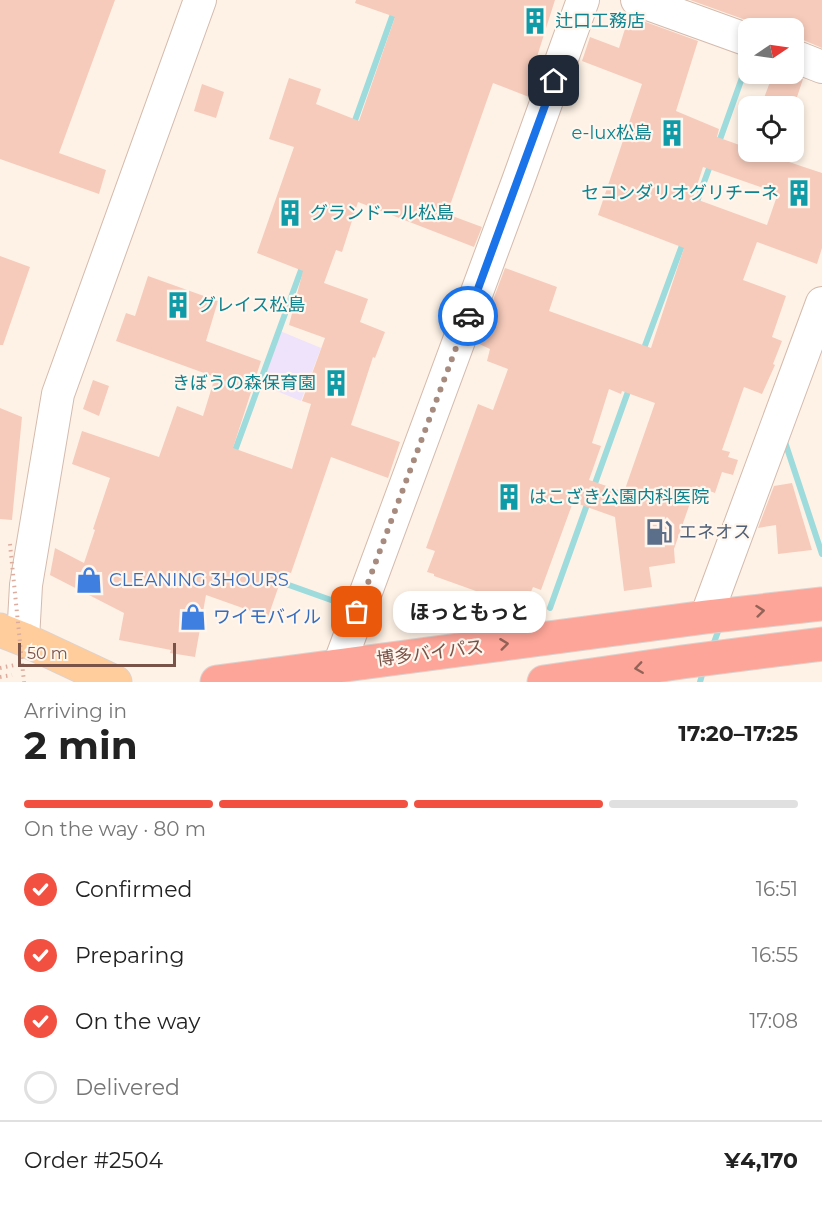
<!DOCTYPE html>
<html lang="en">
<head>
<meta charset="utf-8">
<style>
	:root { --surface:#fff; --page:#f2f2f2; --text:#222; --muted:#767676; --line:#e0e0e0; --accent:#f25141 }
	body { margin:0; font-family:Montserrat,"Noto Sans JP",sans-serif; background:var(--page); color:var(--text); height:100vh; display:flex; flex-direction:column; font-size:22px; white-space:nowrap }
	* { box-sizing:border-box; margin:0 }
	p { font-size:20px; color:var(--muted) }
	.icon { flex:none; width:33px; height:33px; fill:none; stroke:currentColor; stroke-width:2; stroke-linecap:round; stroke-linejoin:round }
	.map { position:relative; height:682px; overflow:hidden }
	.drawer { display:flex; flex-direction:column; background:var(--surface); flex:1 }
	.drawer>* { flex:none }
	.needle { width:39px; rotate:77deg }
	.controls { position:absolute; left:738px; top:18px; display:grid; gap:12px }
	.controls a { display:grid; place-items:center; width:66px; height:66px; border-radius:12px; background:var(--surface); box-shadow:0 3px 9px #0003; font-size:30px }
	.scale { position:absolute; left:18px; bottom:15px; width:158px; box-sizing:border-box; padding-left:6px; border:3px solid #7a5348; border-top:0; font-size:16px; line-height:21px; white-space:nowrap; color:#7a5348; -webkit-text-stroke:4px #fff6ee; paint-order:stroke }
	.pin { position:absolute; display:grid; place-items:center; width:51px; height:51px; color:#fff; margin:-26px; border-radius:12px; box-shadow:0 3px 9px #0006 }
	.courier { position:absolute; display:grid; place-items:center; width:60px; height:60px; margin:-30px; border:4px solid #1a73e8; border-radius:50%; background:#fff; color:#222; box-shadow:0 2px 8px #0007 }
	.bubble { position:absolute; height:42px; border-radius:18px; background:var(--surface); box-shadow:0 3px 9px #0003; font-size:20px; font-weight:700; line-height:42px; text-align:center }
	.headline em { font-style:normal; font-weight:700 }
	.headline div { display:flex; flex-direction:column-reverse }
	.headline { display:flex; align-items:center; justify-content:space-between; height:102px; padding:0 24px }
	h1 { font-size:39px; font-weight:700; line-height:45px }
	.bar { display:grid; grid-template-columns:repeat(4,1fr); gap:9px 6px; align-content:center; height:72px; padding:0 24px }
	.bar i { height:8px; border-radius:4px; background:var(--line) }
	.bar .on { background:var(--accent) }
	.bar p { grid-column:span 4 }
	.line { display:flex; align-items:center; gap:15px; padding:0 24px; border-top:2px solid var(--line) }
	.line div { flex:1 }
	ol { padding:0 24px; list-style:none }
	li { display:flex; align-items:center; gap:18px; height:66px }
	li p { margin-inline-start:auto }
	li .icon { padding:6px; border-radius:50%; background:var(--accent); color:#fff; stroke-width:4 }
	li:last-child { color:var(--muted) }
	li i { width:33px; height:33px; border:3px solid var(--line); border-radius:50% }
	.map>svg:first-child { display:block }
	.education { fill:#efe2fb }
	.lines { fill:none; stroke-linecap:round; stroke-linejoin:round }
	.stream { stroke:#9ddbdd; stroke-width:6 }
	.building { fill:#f6cbbb; fill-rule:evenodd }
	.minor-casing { stroke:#d4baad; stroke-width:34 }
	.major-casing { stroke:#dcd2cf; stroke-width:35 }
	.highway-casing { stroke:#dcd2cf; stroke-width:35 }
	.path { stroke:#dcad9e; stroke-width:4; stroke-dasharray:1.5 4.5; stroke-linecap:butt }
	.minor { stroke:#fff; stroke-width:32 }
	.major { stroke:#ffcd9c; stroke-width:33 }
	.highway { stroke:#fda598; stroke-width:33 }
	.path-bridge { stroke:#dcad9e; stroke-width:4; stroke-dasharray:1.5 4.5; stroke-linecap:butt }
	.oneway { stroke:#946358 }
	.done { stroke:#a88b7f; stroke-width:6; stroke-dasharray:0 10.8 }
	.route { stroke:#1a73e8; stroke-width:8 }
	.labels { text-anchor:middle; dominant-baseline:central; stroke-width:4.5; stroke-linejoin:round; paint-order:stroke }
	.culture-label { font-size:18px; fill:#0d838f; stroke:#fff6ee; text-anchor:start }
	.service-label { font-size:18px; fill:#4e5e75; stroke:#fff6ee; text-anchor:start }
	.shop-label { font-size:18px; fill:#366cbe; stroke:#fff6ee; text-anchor:start }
	.street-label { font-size:18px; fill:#7a5348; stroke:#fff6ee }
</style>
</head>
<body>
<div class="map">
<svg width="822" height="682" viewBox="0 0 822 682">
	<rect width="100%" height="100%" fill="#fef2e6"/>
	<path class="education" d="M280,331l41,17 -20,53 -39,-16z"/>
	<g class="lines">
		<path class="stream" d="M759,28h2
			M353,126l45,-126
			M718,145l30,-84
			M695,207l16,-44
			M643,351l41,-111
			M785,442l37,112
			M233,456l71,-194
			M593,489l37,-103
			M272,579l73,26
			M550,608l39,-109
			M712,648l8,-22
			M700,682l4,-14"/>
	</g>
	<path class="building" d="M0,0h115l-56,153 47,17 -7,24 -99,-35z
		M356,0h199l-20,63 6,2 -12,32 -36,-14 -46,131 35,13 -8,20 -116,-45 -16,50 -6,-2 -12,33 44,16 -8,23 25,10 -10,26 -2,-1 -22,68 49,17 -12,36 -57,-21 -40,116 -7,-2 -16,46 -62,-22 -11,62 -25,-4 1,-3 -52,-10 5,-27 -74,-38 5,-27 29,15 11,-33 -2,-1 17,-51 -38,-14 10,-33 77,26 18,-51 26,10 12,-39 -99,-36 10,-28 9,3 13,-40 70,25 -12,40 55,20 -28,87 59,21 19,-65 -9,-3 23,-63 -36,-13 14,-54 -46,-18 37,-106 -25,-8 20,-61 32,11 -5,15 43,17 36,-104 -40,-14z
		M690,0h132v48l-21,-9 -7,-1v-10h-32l-8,-5z
		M629,16l69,25 -22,70 43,18 -2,8 31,11v4h11l63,21v75l-5,16 -60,-22 -14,38 43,16 -14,41 10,4 -9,23 2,1 -13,29 -18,-7 -22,63 8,2 -2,5 10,3 -5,15 -11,-3 -7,21 -19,-7 -22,63 1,14 -26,4 3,20 -28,4 -9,-74 -42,-15 -32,88 -8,-3 -8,20 -6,-3 -1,2 -84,-30v-2l-7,-2 8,-21 -9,-3 52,-144 15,6 15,-41 -21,-8 3,-12 -13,-6 28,-75 52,19 -8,24 102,37 33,-100 -86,-33 44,-131 -60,-23 8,-24 29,11zM703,167l75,26 -11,32 -74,-27zM609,389l12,5 1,-3 33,12 -31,89 -35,-12 12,-34 -9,-3z
		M773,74h16l14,5 -9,27h-33z
		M202,84l22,8 -8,26 -22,-7z
		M0,256l30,11 -27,78h-3z
		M93,380l16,6 -10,30 -16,-7z
		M0,408l22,9 -10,103 -12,-1z
		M792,483l20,67 -34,4 -2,-29 -18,3 16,-42z"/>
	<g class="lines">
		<defs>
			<path id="minor" d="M637,0l111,40
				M794,56l28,11
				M706,617l116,-314
				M23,639l3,-54 32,-191 142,-394
				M339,665l179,-484 65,-181"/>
			<path id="major" d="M0,630l23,9 92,43"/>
			<path id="highway" d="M217,682l489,-65 116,-13
				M544,682l138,-20 140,-18"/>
		</defs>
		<use href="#minor" class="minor-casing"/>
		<use href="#major" class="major-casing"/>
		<use href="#highway" class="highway-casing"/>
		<path class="path" d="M0,668l15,-3
			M0,677l12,-2"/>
		<use href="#minor" class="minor"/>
		<use href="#major" class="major"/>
		<use href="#highway" class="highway"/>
		<path class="path-bridge" d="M10,544l14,138"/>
	</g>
	<defs><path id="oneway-chevron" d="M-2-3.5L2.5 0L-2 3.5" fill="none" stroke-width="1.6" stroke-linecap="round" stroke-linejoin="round" transform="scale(1.5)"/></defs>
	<g class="oneway">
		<use href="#oneway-chevron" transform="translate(760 611) rotate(-6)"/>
		<use href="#oneway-chevron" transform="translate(504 644) rotate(-7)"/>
		<use href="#oneway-chevron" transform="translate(639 668) rotate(172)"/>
	</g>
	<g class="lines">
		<path class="done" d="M357,612l111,-296"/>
		<path class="route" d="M468,316l86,-235"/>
	</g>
	<defs>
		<symbol id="building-bare" viewBox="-9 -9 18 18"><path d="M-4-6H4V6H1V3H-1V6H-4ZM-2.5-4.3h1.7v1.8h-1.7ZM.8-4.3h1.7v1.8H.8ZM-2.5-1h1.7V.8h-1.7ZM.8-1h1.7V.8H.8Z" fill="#0f9aa8" stroke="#fff6ee" stroke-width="2.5" paint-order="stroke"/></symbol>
		<symbol id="fuel-bare" viewBox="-9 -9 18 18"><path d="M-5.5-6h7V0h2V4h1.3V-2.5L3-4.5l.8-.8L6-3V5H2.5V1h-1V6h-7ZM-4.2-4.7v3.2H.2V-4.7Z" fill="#5c6f8a" stroke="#fff6ee" stroke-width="2.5" paint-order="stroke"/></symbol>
		<symbol id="shop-bare" viewBox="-9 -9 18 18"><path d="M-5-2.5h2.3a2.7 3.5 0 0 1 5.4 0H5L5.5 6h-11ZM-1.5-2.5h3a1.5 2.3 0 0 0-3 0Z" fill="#3f7fe0" stroke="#fff6ee" stroke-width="2.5" paint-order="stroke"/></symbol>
	</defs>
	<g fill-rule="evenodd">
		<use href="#building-bare" x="516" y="2" width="38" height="38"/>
		<use href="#building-bare" x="653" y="114" width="38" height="38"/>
		<use href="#building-bare" x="780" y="174" width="38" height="38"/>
		<use href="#building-bare" x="271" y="194" width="38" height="38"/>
		<use href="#building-bare" x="159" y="286" width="38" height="38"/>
		<use href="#building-bare" x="317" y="364" width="38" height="38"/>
		<use href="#building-bare" x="490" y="478" width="38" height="38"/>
		<use href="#fuel-bare" x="640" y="513" width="38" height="38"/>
		<use href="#shop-bare" x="70" y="561" width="38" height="38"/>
		<use href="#shop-bare" x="174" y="598" width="38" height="38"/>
	</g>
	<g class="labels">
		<g class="culture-label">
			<text x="555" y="21">辻口工務店</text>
			<text x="652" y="133" text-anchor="end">e-lux松島</text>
			<text x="779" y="193" text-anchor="end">セコンダリオグリチーネ</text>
			<text x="310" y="213">グランドール松島</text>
			<text x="198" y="305">グレイス松島</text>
			<text x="316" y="383" text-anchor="end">きぼうの森保育園</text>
			<text x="529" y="497">はこざき公園内科医院</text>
		</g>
		<g class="service-label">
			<text x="679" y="532">エネオス</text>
		</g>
		<g class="shop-label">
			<text x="109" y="580">CLEANING 3HOURS</text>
			<text x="213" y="617">ワイモバイル</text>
		</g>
		<g class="street-label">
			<text transform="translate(430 653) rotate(-7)">博多バイパス</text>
		</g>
	</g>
</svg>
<div class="controls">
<a><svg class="needle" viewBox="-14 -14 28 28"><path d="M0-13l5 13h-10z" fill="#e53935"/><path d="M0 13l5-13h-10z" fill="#767676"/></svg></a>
<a><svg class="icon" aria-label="locate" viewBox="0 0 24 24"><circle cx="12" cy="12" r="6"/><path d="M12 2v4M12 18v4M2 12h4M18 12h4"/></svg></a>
</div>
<div class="scale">50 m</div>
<div class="pin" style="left:357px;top:612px;background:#ea580c"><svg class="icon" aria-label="bag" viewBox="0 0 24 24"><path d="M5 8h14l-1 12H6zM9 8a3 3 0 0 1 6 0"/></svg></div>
<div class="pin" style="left:554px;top:81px;background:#1f2937"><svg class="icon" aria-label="home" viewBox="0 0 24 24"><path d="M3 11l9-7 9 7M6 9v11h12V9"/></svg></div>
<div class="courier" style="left:468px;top:316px"><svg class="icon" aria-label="car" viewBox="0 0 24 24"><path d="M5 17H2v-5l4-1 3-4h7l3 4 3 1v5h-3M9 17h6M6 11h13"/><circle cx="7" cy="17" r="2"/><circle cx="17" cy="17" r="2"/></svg></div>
<div class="bubble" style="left:393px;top:591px;width:153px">ほっともっと</div>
</div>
<section class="drawer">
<div class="headline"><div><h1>2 min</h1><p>Arriving in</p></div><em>17:20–17:25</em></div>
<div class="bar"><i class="on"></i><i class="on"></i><i class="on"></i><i></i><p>On the way · 80 m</p></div>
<ol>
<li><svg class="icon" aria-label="check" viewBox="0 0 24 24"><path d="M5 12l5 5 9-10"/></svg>Confirmed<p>16:51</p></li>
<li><svg class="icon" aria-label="check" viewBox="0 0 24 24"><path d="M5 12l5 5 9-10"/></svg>Preparing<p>16:55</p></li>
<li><svg class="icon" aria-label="check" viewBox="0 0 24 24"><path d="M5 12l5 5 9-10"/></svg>On the way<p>17:08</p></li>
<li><i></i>Delivered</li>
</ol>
<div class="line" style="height:78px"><div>Order #2504</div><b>¥4,170</b></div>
</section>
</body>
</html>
